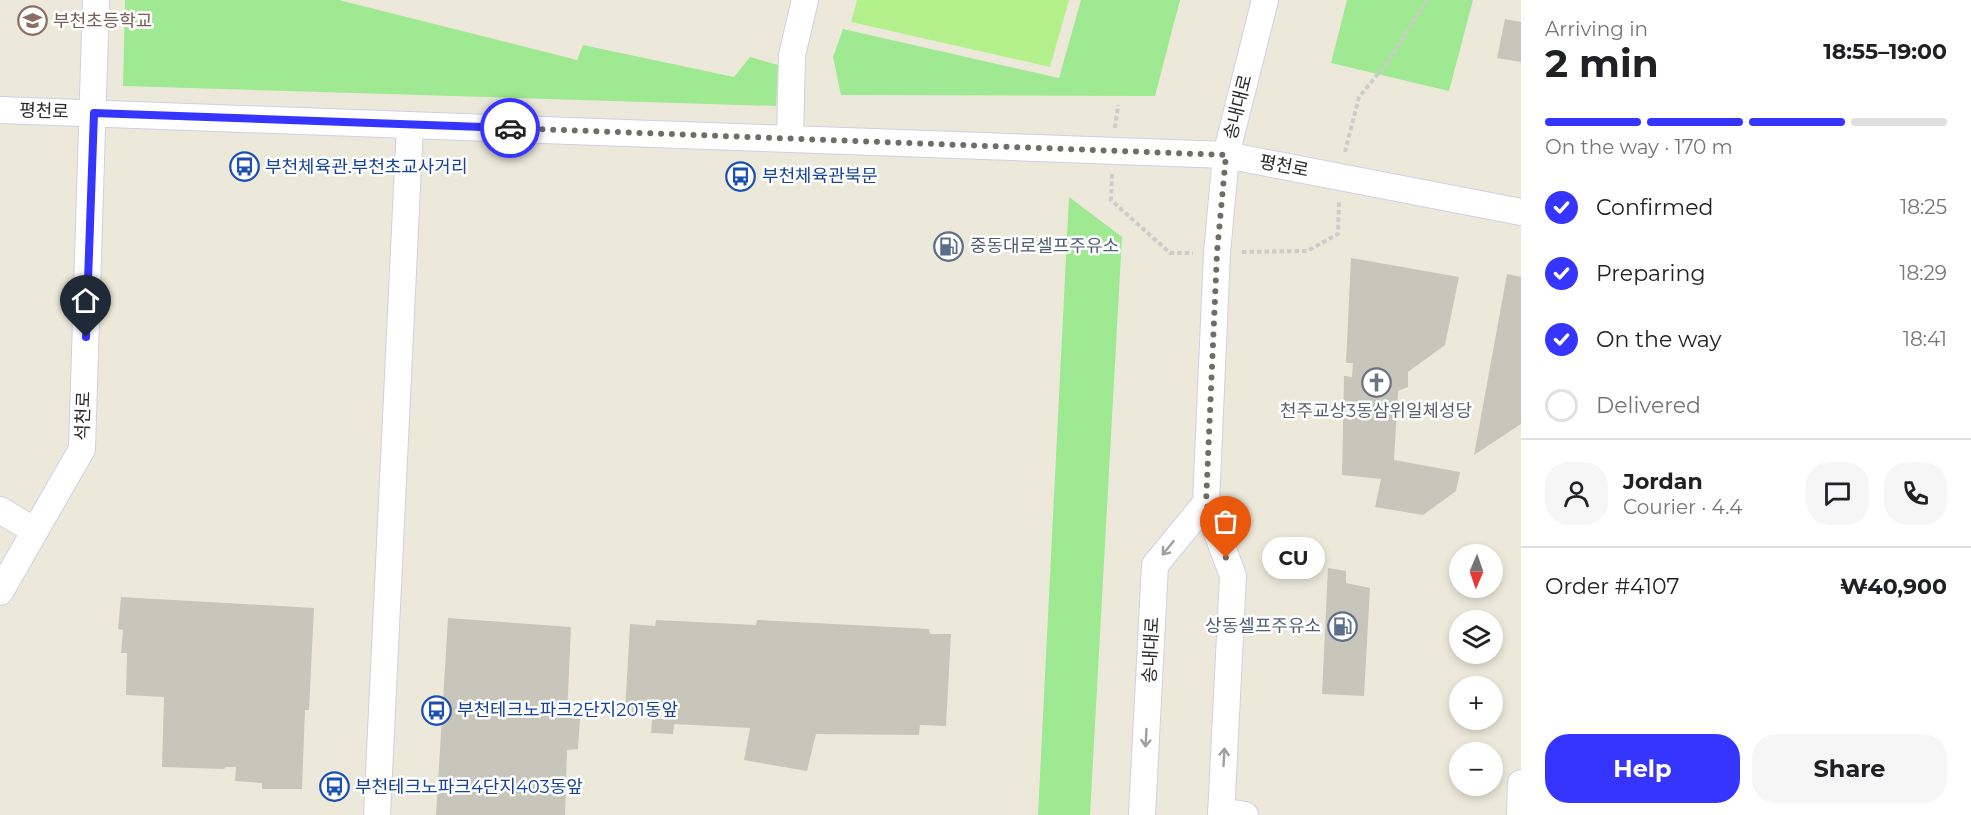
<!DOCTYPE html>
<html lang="en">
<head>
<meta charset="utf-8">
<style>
	:root { --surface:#fff; --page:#f6f6f6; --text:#202124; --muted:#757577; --line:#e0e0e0; --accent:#3635ff }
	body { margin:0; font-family:Montserrat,"Noto Sans KR",sans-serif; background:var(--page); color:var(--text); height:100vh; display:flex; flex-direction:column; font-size:22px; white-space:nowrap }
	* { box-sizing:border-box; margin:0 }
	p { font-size:20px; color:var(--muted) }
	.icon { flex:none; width:33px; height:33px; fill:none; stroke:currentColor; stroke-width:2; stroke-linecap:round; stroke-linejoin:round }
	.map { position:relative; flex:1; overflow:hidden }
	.drawer { display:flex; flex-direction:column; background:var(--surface); width:450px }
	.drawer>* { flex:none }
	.needle { width:39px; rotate:182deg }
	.buttons { position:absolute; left:1449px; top:544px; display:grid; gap:12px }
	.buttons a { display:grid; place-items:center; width:54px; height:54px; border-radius:50%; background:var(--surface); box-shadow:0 3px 9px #0003; font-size:30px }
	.pin { position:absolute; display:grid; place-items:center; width:51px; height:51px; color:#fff; margin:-62px -26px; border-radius:50% 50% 50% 0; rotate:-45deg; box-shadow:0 0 6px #0007 }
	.pin .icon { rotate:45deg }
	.courier { position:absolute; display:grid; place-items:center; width:60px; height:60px; margin:-30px; border:4px solid #3635ff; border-radius:50%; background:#fff; color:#222; box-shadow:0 2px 8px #0007 }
	.bubble { position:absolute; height:42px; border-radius:21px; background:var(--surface); box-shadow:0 3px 9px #0003; font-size:20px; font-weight:700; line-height:42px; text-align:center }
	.head em { font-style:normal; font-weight:700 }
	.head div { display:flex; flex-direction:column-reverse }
	.head { display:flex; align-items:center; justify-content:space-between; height:102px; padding:0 24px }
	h1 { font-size:39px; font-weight:700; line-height:45px }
	.bar { display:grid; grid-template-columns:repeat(4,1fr); gap:9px 6px; align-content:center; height:72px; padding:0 24px }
	.bar i { height:8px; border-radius:4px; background:var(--line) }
	.bar .on { background:var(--accent) }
	.bar p { grid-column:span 4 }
	.line { display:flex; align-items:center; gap:15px; padding:0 24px; border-top:2px solid var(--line) }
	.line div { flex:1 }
	.round { display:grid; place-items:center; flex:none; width:63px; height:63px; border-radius:24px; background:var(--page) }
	ol { padding:0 24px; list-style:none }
	li { display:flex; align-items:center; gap:18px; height:66px }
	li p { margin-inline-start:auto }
	li .icon { padding:6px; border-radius:50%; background:var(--accent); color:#fff; stroke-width:4 }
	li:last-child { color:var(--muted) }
	li i { width:33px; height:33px; border:3px solid var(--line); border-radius:50% }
	.cta { display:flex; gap:12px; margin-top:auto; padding:12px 24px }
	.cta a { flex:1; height:69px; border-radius:24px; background:var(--accent); color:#fff; font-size:24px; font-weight:700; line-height:69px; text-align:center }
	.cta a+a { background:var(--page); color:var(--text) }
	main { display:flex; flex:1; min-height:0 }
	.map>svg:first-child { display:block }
	.green { fill:#9fe992 }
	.pitch { fill:#b4f18d }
	.building { fill:#c8c5ba }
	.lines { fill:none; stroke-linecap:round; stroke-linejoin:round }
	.minor-casing { stroke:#cfcfe4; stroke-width:28 }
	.path { stroke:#ccc; stroke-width:4; stroke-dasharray:4.5 3; stroke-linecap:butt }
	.minor { stroke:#fff; stroke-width:26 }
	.oneway { stroke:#9f9f9f }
	.done { stroke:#6e6d68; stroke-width:6; stroke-dasharray:0 10.8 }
	.route { stroke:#3635ff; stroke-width:8 }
	.labels { text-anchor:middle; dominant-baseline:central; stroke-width:5; stroke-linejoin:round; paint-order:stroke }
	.education-label { font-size:18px; fill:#785e54; stroke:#fff; text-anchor:start }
	.street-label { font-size:18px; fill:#2a2a2a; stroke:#fff }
	.transit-label { font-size:18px; fill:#164399; stroke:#fff; text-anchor:start }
	.service-label { font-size:18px; fill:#4e5e75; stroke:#fff; text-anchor:start }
	.worship-label { font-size:18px; fill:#5b616d; stroke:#fff }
</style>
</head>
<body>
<main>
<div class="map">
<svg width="1521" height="815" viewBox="0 0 1521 815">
	<rect width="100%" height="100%" fill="#ede9da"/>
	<path class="green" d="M125,0h214l238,60 6,-15 151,32 16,-20 28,8 -2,41 -653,-20z
		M1081,0h99l-25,96 -314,-1 -8,-38 10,-28 216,49z
		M1347,0h126l-24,91 -118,-28z
		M1069,197l53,40 -32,578h-52z"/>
	<path class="pitch" d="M857,0h212l-19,67 -199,-45z"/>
	<path class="building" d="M1505,19l16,3v40l-24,-4z
		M1351,258l108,19 -14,68 -37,27v15l-10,4 -4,69 66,12 -4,19 -33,24 -48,-8 6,-28 -39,-4 2,-99 8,1 1,-14h-7z
		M1507,274l14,3v147l-47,31z
		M1328,568l18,3v12l24,5 -6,108 -42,-2z
		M121,597l193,11 -5,102h-4l-3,79h-40v-6l-27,-2 1,-14h-10l-2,2 -62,-2 2,-70 -38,-2 1,-42h-6l2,-23 -5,-1z
		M448,618l123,9 -4,88 13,3 -2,31 -11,1 -2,65h-129z
		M656,620l100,5 1,-5 172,9 1,5h21l-5,92 -26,-1 -1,10 -103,-1 -9,37 -63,-11 6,-32 -76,-4 -1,10 -22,-1 1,-14h15v-6l-42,-1 5,-88 25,2z"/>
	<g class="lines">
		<defs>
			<path id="minor" d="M0,110l1226,45 295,57
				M790,139l2,-84 13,-55
				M0,510l35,21
				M0,592l82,-143 14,-449
				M1221,811l24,4
				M377,815l33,-690
				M1142,815l13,-250 51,-62
				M1221,815l12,-239 -27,-73 11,-250 9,-98 39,-155
				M1520,815l1,-32"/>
		</defs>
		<use href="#minor" class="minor-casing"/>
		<path class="path" d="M1115,128l3,-23
			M1345,152l14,-55 28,-34 40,-63
			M1112,174l-1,26 59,53h23
			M1242,252l65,-1 31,-17 1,-33"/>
		<use href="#minor" class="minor"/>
	</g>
	<defs><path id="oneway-shaft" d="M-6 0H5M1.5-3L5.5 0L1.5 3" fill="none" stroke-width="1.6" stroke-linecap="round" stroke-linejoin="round" transform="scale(1.5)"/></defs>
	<g class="oneway">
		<use href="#oneway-shaft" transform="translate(1168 548) rotate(129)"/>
		<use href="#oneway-shaft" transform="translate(1146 738) rotate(93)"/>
		<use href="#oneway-shaft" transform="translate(1224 757) rotate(-87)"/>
	</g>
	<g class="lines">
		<path class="done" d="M510,128l716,27 -9,98 -11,250 20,55"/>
		<path class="route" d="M86,337l8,-224 416,15"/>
	</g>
	<defs>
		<symbol id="school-ring" viewBox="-11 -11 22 22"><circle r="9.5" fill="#fff" stroke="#8d6e63" stroke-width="1.5"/><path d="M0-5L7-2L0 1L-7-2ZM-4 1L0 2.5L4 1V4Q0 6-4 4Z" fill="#8d6e63"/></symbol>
		<symbol id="bus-ring" viewBox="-11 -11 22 22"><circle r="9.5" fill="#fff" stroke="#1a4fb4" stroke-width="1.5"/><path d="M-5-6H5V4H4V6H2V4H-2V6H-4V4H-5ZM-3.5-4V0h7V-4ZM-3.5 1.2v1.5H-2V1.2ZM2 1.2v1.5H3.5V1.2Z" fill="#1a4fb4"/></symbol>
		<symbol id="fuel-ring" viewBox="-11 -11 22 22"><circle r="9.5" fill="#fff" stroke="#5c6f8a" stroke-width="1.5"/><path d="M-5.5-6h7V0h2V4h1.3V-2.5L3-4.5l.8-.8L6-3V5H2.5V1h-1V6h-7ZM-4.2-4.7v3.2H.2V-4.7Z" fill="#5c6f8a"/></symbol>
		<symbol id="church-ring" viewBox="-11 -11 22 22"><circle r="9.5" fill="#fff" stroke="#6b7280" stroke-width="1.5"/><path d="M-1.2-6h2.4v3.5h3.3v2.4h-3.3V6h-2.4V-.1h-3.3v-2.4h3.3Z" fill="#6b7280"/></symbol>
	</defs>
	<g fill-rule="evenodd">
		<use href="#school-ring" x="16" y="4" width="33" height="33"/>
		<use href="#bus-ring" x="228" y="150" width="33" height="33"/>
		<use href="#bus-ring" x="724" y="160" width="33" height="33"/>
		<use href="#fuel-ring" x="932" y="230" width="33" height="33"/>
		<use href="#church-ring" x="1360" y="366" width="33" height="33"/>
		<use href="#fuel-ring" x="1326" y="610" width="33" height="33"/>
		<use href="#bus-ring" x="420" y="694" width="33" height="33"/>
		<use href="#bus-ring" x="318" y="770" width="33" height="33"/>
	</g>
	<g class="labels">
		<g class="education-label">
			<text x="53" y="21">부천초등학교</text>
		</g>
		<g class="street-label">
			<text transform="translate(1238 107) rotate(-76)">송내대로</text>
			<text transform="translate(44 111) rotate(2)">평천로</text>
			<text transform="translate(1284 166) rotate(11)">평천로</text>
			<text transform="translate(83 416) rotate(-88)">석천로</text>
			<text transform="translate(1151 650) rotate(-87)">송내대로</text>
		</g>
		<g class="transit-label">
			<text x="265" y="167">부천체육관.부천초교사거리</text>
			<text x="762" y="176">부천체육관북문</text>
			<text x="457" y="710">부천테크노파크2단지201동앞</text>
			<text x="355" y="787">부천테크노파크4단지403동앞</text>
		</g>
		<g class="service-label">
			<text x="970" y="246">중동대로셀프주유소</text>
			<text x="1321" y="626" text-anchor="end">상동셀프주유소</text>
		</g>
		<g class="worship-label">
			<text x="1376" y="411">천주교상3동삼위일체성당</text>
		</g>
	</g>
</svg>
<div class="buttons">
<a><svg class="needle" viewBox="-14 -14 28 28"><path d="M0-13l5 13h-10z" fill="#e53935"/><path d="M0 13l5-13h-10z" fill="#757577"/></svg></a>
<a><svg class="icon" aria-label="layers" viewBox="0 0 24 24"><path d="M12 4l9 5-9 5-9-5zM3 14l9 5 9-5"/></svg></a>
<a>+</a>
<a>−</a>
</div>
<div class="pin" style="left:1226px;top:558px;background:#ea580c"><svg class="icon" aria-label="bag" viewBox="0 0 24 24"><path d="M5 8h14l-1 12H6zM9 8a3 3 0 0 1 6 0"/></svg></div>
<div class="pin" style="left:86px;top:337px;background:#1f2937"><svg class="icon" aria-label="home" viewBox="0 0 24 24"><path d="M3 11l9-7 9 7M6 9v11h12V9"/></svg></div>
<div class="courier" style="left:510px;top:128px"><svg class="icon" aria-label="car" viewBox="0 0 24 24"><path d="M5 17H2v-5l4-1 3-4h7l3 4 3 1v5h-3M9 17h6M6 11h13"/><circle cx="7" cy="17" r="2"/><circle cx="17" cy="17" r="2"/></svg></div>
<div class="bubble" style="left:1262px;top:537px;width:63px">CU</div>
</div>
<section class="drawer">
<div class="head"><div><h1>2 min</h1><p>Arriving in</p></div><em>18:55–19:00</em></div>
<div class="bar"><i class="on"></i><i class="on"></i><i class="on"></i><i></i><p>On the way · 170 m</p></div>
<ol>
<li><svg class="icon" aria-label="check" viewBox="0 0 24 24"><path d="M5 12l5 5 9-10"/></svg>Confirmed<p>18:25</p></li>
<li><svg class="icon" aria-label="check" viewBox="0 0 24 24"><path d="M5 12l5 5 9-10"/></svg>Preparing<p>18:29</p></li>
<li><svg class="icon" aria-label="check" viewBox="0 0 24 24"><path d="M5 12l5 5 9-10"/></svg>On the way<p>18:41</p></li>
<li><i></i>Delivered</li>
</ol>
<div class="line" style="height:108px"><a class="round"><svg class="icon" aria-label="person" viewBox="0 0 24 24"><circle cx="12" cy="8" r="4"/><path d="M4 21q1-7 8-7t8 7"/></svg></a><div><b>Jordan</b><p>Courier · 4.4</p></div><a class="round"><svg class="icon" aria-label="chat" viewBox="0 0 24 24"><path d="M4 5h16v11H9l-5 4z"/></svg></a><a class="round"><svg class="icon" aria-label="phone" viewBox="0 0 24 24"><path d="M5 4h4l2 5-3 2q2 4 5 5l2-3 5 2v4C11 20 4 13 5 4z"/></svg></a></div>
<div class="line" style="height:78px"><div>Order #4107</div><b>₩40,900</b></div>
<div class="cta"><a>Help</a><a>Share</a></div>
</section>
</main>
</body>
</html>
